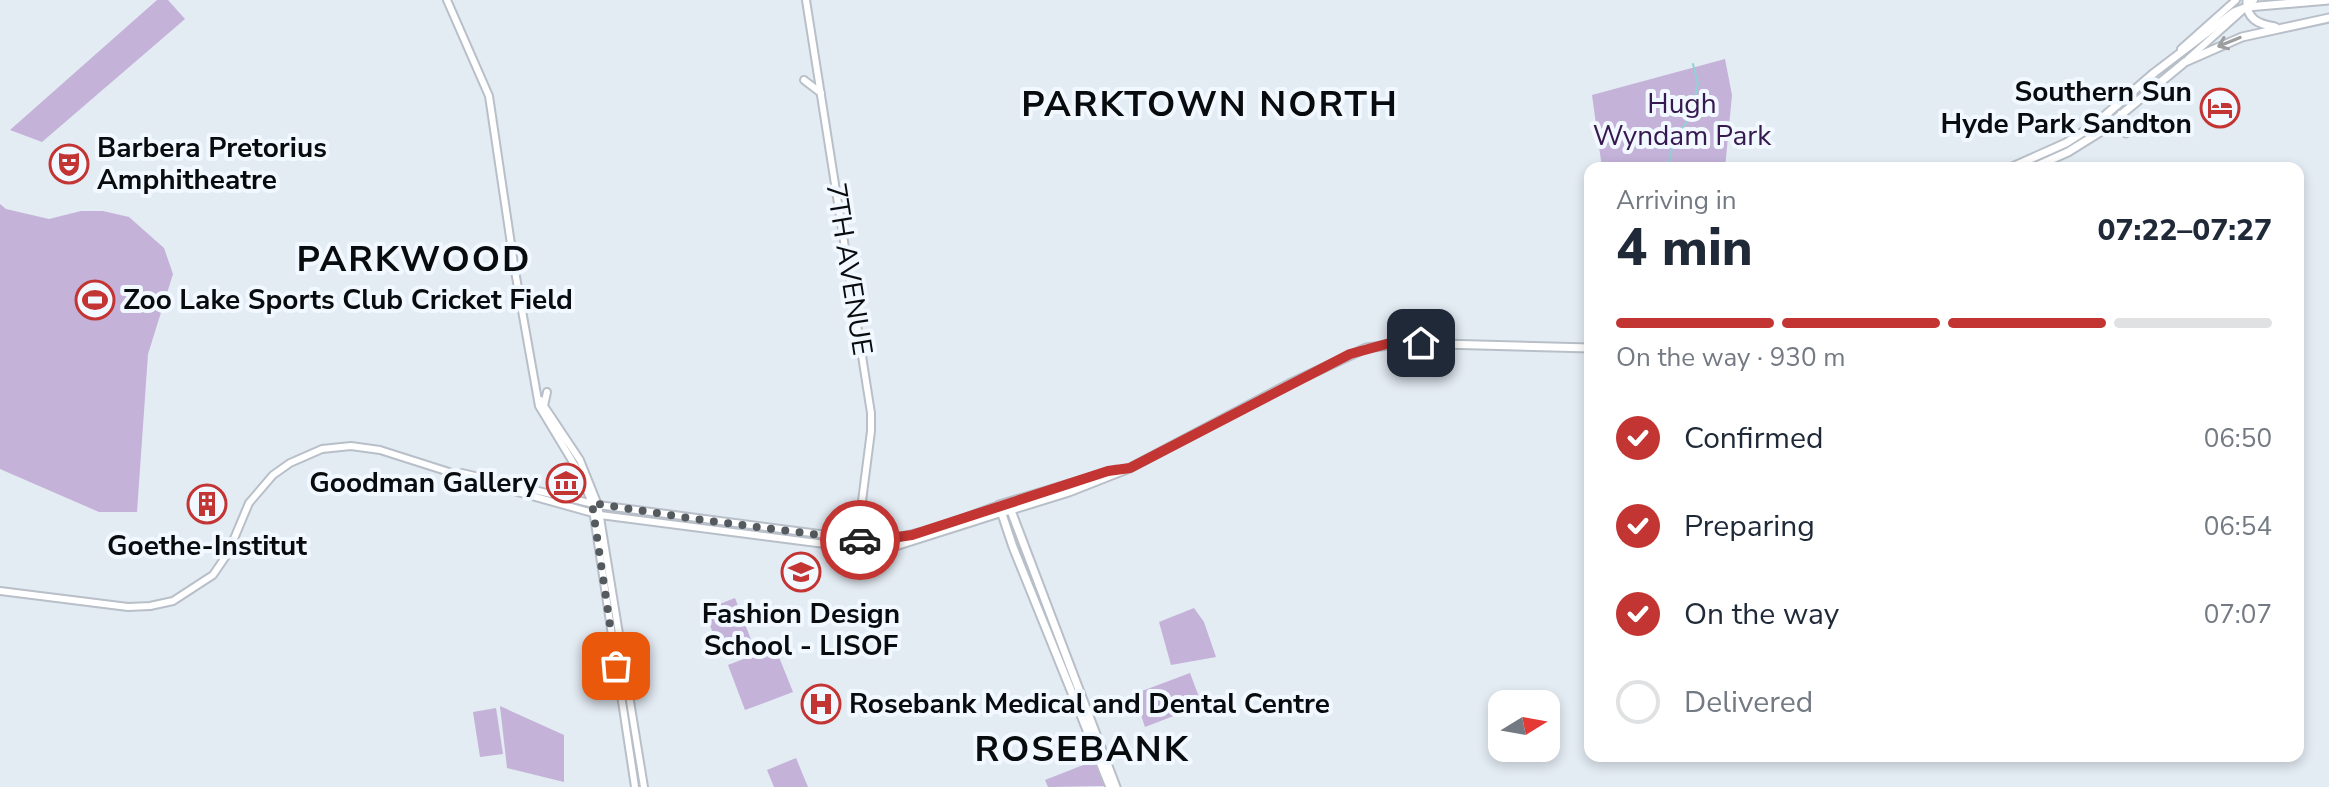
<!DOCTYPE html>
<html lang="en">
<head>
<meta charset="utf-8">
<style>
	:root { --surface:#fff; --page:#f6f6f7; --text:#1f2937; --muted:#747a83; --line:#e0e1e3; --accent:#c33532 }
	body { margin:0; font-family:"Nunito Sans",sans-serif; background:var(--page); color:var(--text); height:100vh; display:flex; flex-direction:column; font-size:30px; white-space:nowrap }
	* { box-sizing:border-box; margin:0 }
	p { font-size:26px; color:var(--muted) }
	.icon { flex:none; width:44px; height:44px; fill:none; stroke:currentColor; stroke-width:2; stroke-linecap:round; stroke-linejoin:round }
	.map { position:relative; flex:1; overflow:hidden }
	.details { position:absolute; left:1584px; top:162px; width:720px; height:600px; display:flex; flex-direction:column; background:var(--surface); border-radius:16px; box-shadow:0 4px 12px #0003 }
	.details>* { flex:none }
	.needle { width:52px; rotate:79deg }
	.fabs { position:absolute; left:1488px; top:690px; display:grid; gap:16px }
	.fabs a { display:grid; place-items:center; width:72px; height:72px; border-radius:16px; background:var(--surface); box-shadow:0 4px 12px #0003; font-size:40px }
	.pin { position:absolute; display:grid; place-items:center; width:68px; height:68px; color:#fff; margin:-34px; border-radius:16px; box-shadow:0 4px 12px #0006 }
	.courier { position:absolute; display:grid; place-items:center; width:80px; height:80px; margin:-40px; border:6px solid #c33532; border-radius:50%; background:#fff; color:#222; box-shadow:0 2px 10px #0007 }
	.headline em { font-style:normal; font-weight:800 }
	.headline div { display:flex; flex-direction:column-reverse }
	.headline { display:flex; align-items:center; justify-content:space-between; height:136px; padding:0 32px }
	h1 { font-size:52px; font-weight:800; line-height:60px }
	.bar { display:grid; grid-template-columns:repeat(4,1fr); gap:12px 8px; align-content:center; height:96px; padding:0 32px }
	.bar i { height:10px; border-radius:6px; background:var(--line) }
	.bar .on { background:var(--accent) }
	.bar p { grid-column:span 4 }
	ol { padding:0 32px; list-style:none }
	li { display:flex; align-items:center; gap:24px; height:88px }
	li p { margin-inline-start:auto }
	li .icon { padding:8px; border-radius:50%; background:var(--accent); color:#fff; stroke-width:4 }
	li:last-child { color:var(--muted) }
	li i { width:44px; height:44px; border:4px solid var(--line); border-radius:50% }
	.map>svg:first-child { display:block }
	.green { fill:#c4b2d9 }
	.lines { fill:none; stroke-linecap:round; stroke-linejoin:round }
	.stream { stroke:#91d2d4; stroke-width:2 }
	.secondary-casing { stroke:#b8bfc8; stroke-width:10 }
	.primary-casing { stroke:#b8bfc8; stroke-width:11 }
	.secondary { stroke:#fff; stroke-width:6 }
	.primary { stroke:#fff; stroke-width:7 }
	.oneway { stroke:#9d9e9f }
	.done { stroke:#555a5f; stroke-width:8; stroke-dasharray:0 14.4 }
	.route { stroke:#c33532; stroke-width:10 }
	.labels { text-anchor:middle; dominant-baseline:central; stroke-width:8; stroke-linejoin:round; paint-order:stroke }
	.poi-label { font-size:28px; font-weight:bold; fill:#090c0f; stroke:#f2f8ff; text-anchor:start }
	.park-label { font-size:28px; fill:#36194f; stroke:#f2f8ff }
	.street-label { font-size:28px; fill:#090c0f; stroke:#f2f8ff }
	.district-label { font-size:36px; font-weight:bold; letter-spacing:2px; fill:#090c0f; stroke:#f2f8ff }
</style>
</head>
<body>
<div class="map">
<svg width="2329" height="787" viewBox="0 0 2329 787">
	<rect width="100%" height="100%" fill="#e3ebf3"/>
	<path class="green" d="M157,0h11l17,19 -143,123 -32,-12z
		M1725,59l7,36 -7,73h-123l-10,-73z
		M0,204l6,5 43,10 32,-8h22l26,6 35,31 9,26 -25,80 -11,158h-38l-99,-43z
		M735,598l17,44 -31,12 -17,-44z
		M1194,608l10,14 12,35 -45,8 -12,-43z
		M775,647l18,45 -48,18 -17,-45z
		M1190,673l12,32 -57,22 -11,-33z
		M500,706l64,29v47l-57,-14z
		M496,708l7,46 -23,3 -7,-45z
		M796,758l12,29h-34l-7,-17z
		M1091,762l5,2 9,22 -57,1 -3,-7z"/>
	<g class="lines">
		<path class="stream" d="M1668,168l5,-26 17,-25 8,-33 -5,-20"/>
		<defs>
			<path id="secondary" d="M447,0l42,96 26,175 24,135 41,68 12,29 43,284
				M806,0l65,413v18l-15,117
				M2181,49l55,-49
				M2188,59l66,-59
				M804,80l17,13
				M540,400l40,60 18,45 46,282
				M544,406l3,-14
				M462,473l136,32 260,34c50,3 95,-17 141,-34
				M0,591l128,16 22,-1 23,-5 40,-26 15,-22 21,-50 24,-28 17,-12 32,-14 29,-3 29,4 91,29 129,36 256,33 24,1 14,-2 107,-34"/>
			<path id="primary" d="M2247,0c-1,19 11,24 28,27
				M2121,114v12l5,7
				M2010,168l56,-25 28,-18 60,-52 80,-61 13,-5 82,-7
				M2032,168l36,-16 32,-20 85,-70 57,-25 87,-19
				M1010,508l106,279
				M1001,513l68,-21 61,-24 159,-84 77,-36 38,-5 186,5
				M1110,787l-97,-240 -14,-42 117,-35"/>
		</defs>
		<use href="#secondary" class="secondary-casing"/>
		<use href="#primary" class="primary-casing"/>
		<use href="#secondary" class="secondary"/>
		<use href="#primary" class="primary"/>
	</g>
	<defs><path id="oneway-shaft" d="M-6 0H5M1.5-3L5.5 0L1.5 3" fill="none" stroke-width="1.6" stroke-linecap="round" stroke-linejoin="round" transform="scale(2)"/></defs>
	<use class="oneway" href="#oneway-shaft" transform="translate(2229 42) rotate(158)"/>
	<g class="lines">
		<path class="done" d="M616,666l-24,-163 110,17 158,20"/>
		<path class="route" d="M860,540h17l35,-5 196,-64 22,-3 220,-114 40,-11h31"/>
	</g>
	<defs>
		<symbol id="hotel-ring" viewBox="-11 -11 22 22"><circle r="9.5" fill="#f2f8ff" stroke="#c33532" stroke-width="1.5"/><path d="M-6-4.5h1.5V1H6V5H4.5V3h-9V5H-6ZM-4 0a1.8 1.8 0 1 1 3.6 0ZM.5 0V-2.5h3Q6-2.5 6 0Z" fill="#c33532"/></symbol>
		<symbol id="theatre-ring" viewBox="-11 -11 22 22"><circle r="9.5" fill="#f2f8ff" stroke="#c33532" stroke-width="1.5"/><path d="M-5-5.5Q0-4 5-5.5V0Q5 5 0 6Q-5 5-5 0ZM-3.3-2.5H-1v1.5H-3.3ZM1-2.5H3.3v1.5H1ZM-2.8 1Q0 5.5 2.8 1Z" fill="#c33532"/></symbol>
		<symbol id="stadium-ring" viewBox="-11 -11 22 22"><circle r="9.5" fill="#f2f8ff" stroke="#c33532" stroke-width="1.5"/><path d="M0-5a6.5 5 0 1 0 0 10a6.5 5 0 1 0 0-10ZM-3.5-1.8h7v3.6h-7Z" fill="#c33532"/></symbol>
		<symbol id="museum-ring" viewBox="-11 -11 22 22"><circle r="9.5" fill="#f2f8ff" stroke="#c33532" stroke-width="1.5"/><path d="M0-6L6-3V-2H-6V-3ZM-5-1h2V3h-2ZM-1-1h2V3h-2ZM3-1h2V3H3ZM-6 4H6V6H-6Z" fill="#c33532"/></symbol>
		<symbol id="building-ring" viewBox="-11 -11 22 22"><circle r="9.5" fill="#f2f8ff" stroke="#c33532" stroke-width="1.5"/><path d="M-4-6H4V6H1V3H-1V6H-4ZM-2.5-4.3h1.7v1.8h-1.7ZM.8-4.3h1.7v1.8H.8ZM-2.5-1h1.7V.8h-1.7ZM.8-1h1.7V.8H.8Z" fill="#c33532"/></symbol>
		<symbol id="university-ring" viewBox="-11 -11 22 22"><circle r="9.5" fill="#f2f8ff" stroke="#c33532" stroke-width="1.5"/><path d="M0-5L7-2L0 1L-7-2ZM-4 1L0 2.5L4 1V4Q0 6-4 4Z" fill="#c33532"/></symbol>
		<symbol id="hospital-ring" viewBox="-11 -11 22 22"><circle r="9.5" fill="#f2f8ff" stroke="#c33532" stroke-width="1.5"/><path d="M-5-5h3v3.5h4V-5h3V5h-3V1.5h-4V5h-3Z" fill="#c33532"/></symbol>
	</defs>
	<g fill-rule="evenodd">
		<use href="#hotel-ring" x="2198" y="86" width="44" height="44"/>
		<use href="#theatre-ring" x="47" y="142" width="44" height="44"/>
		<use href="#stadium-ring" x="73" y="278" width="44" height="44"/>
		<use href="#museum-ring" x="544" y="461" width="44" height="44"/>
		<use href="#building-ring" x="185" y="482" width="44" height="44"/>
		<use href="#university-ring" x="779" y="550" width="44" height="44"/>
		<use href="#hospital-ring" x="799" y="682" width="44" height="44"/>
	</g>
	<g class="labels">
		<g class="poi-label">
			<text x="2192" y="92" text-anchor="end">Southern Sun<tspan x="2192" dy="32">Hyde Park Sandton</tspan></text>
			<text x="97" y="148">Barbera Pretorius<tspan x="97" dy="32">Amphitheatre</tspan></text>
			<text x="123" y="300">Zoo Lake Sports Club Cricket Field</text>
			<text x="538" y="483" text-anchor="end">Goodman Gallery</text>
			<text x="207" y="546" text-anchor="middle">Goethe-Institut</text>
			<text x="801" y="614" text-anchor="middle">Fashion Design<tspan x="801" dy="32">School - LISOF</tspan></text>
			<text x="849" y="704">Rosebank Medical and Dental Centre</text>
		</g>
		<g class="park-label">
			<text x="1682" y="104">Hugh<tspan x="1682" dy="32">Wyndam Park</tspan></text>
		</g>
		<g class="street-label">
			<text transform="translate(849 269) rotate(81)">7TH AVENUE</text>
		</g>
		<g class="district-label">
			<text x="1210" y="104">PARKTOWN NORTH</text>
			<text x="414" y="259">PARKWOOD</text>
			<text x="1082" y="749">ROSEBANK</text>
		</g>
	</g>
</svg>
<div class="fabs">
<a><svg class="needle" viewBox="-14 -14 28 28"><path d="M0-13l5 13h-10z" fill="#e53935"/><path d="M0 13l5-13h-10z" fill="#747a83"/></svg></a>
</div>
<div class="pin" style="left:616px;top:666px;background:#ea580c"><svg class="icon" aria-label="bag" viewBox="0 0 24 24"><path d="M5 8h14l-1 12H6zM9 8a3 3 0 0 1 6 0"/></svg></div>
<div class="pin" style="left:1421px;top:343px;background:#1f2937"><svg class="icon" aria-label="home" viewBox="0 0 24 24"><path d="M3 11l9-7 9 7M6 9v11h12V9"/></svg></div>
<div class="courier" style="left:860px;top:540px"><svg class="icon" aria-label="car" viewBox="0 0 24 24"><path d="M5 17H2v-5l4-1 3-4h7l3 4 3 1v5h-3M9 17h6M6 11h13"/><circle cx="7" cy="17" r="2"/><circle cx="17" cy="17" r="2"/></svg></div>
<section class="details">
<div class="headline"><div><h1>4 min</h1><p>Arriving in</p></div><em>07:22–07:27</em></div>
<div class="bar"><i class="on"></i><i class="on"></i><i class="on"></i><i></i><p>On the way · 930 m</p></div>
<ol>
<li><svg class="icon" aria-label="check" viewBox="0 0 24 24"><path d="M5 12l5 5 9-10"/></svg>Confirmed<p>06:50</p></li>
<li><svg class="icon" aria-label="check" viewBox="0 0 24 24"><path d="M5 12l5 5 9-10"/></svg>Preparing<p>06:54</p></li>
<li><svg class="icon" aria-label="check" viewBox="0 0 24 24"><path d="M5 12l5 5 9-10"/></svg>On the way<p>07:07</p></li>
<li><i></i>Delivered</li>
</ol>
</section>
</div>
</body>
</html>
